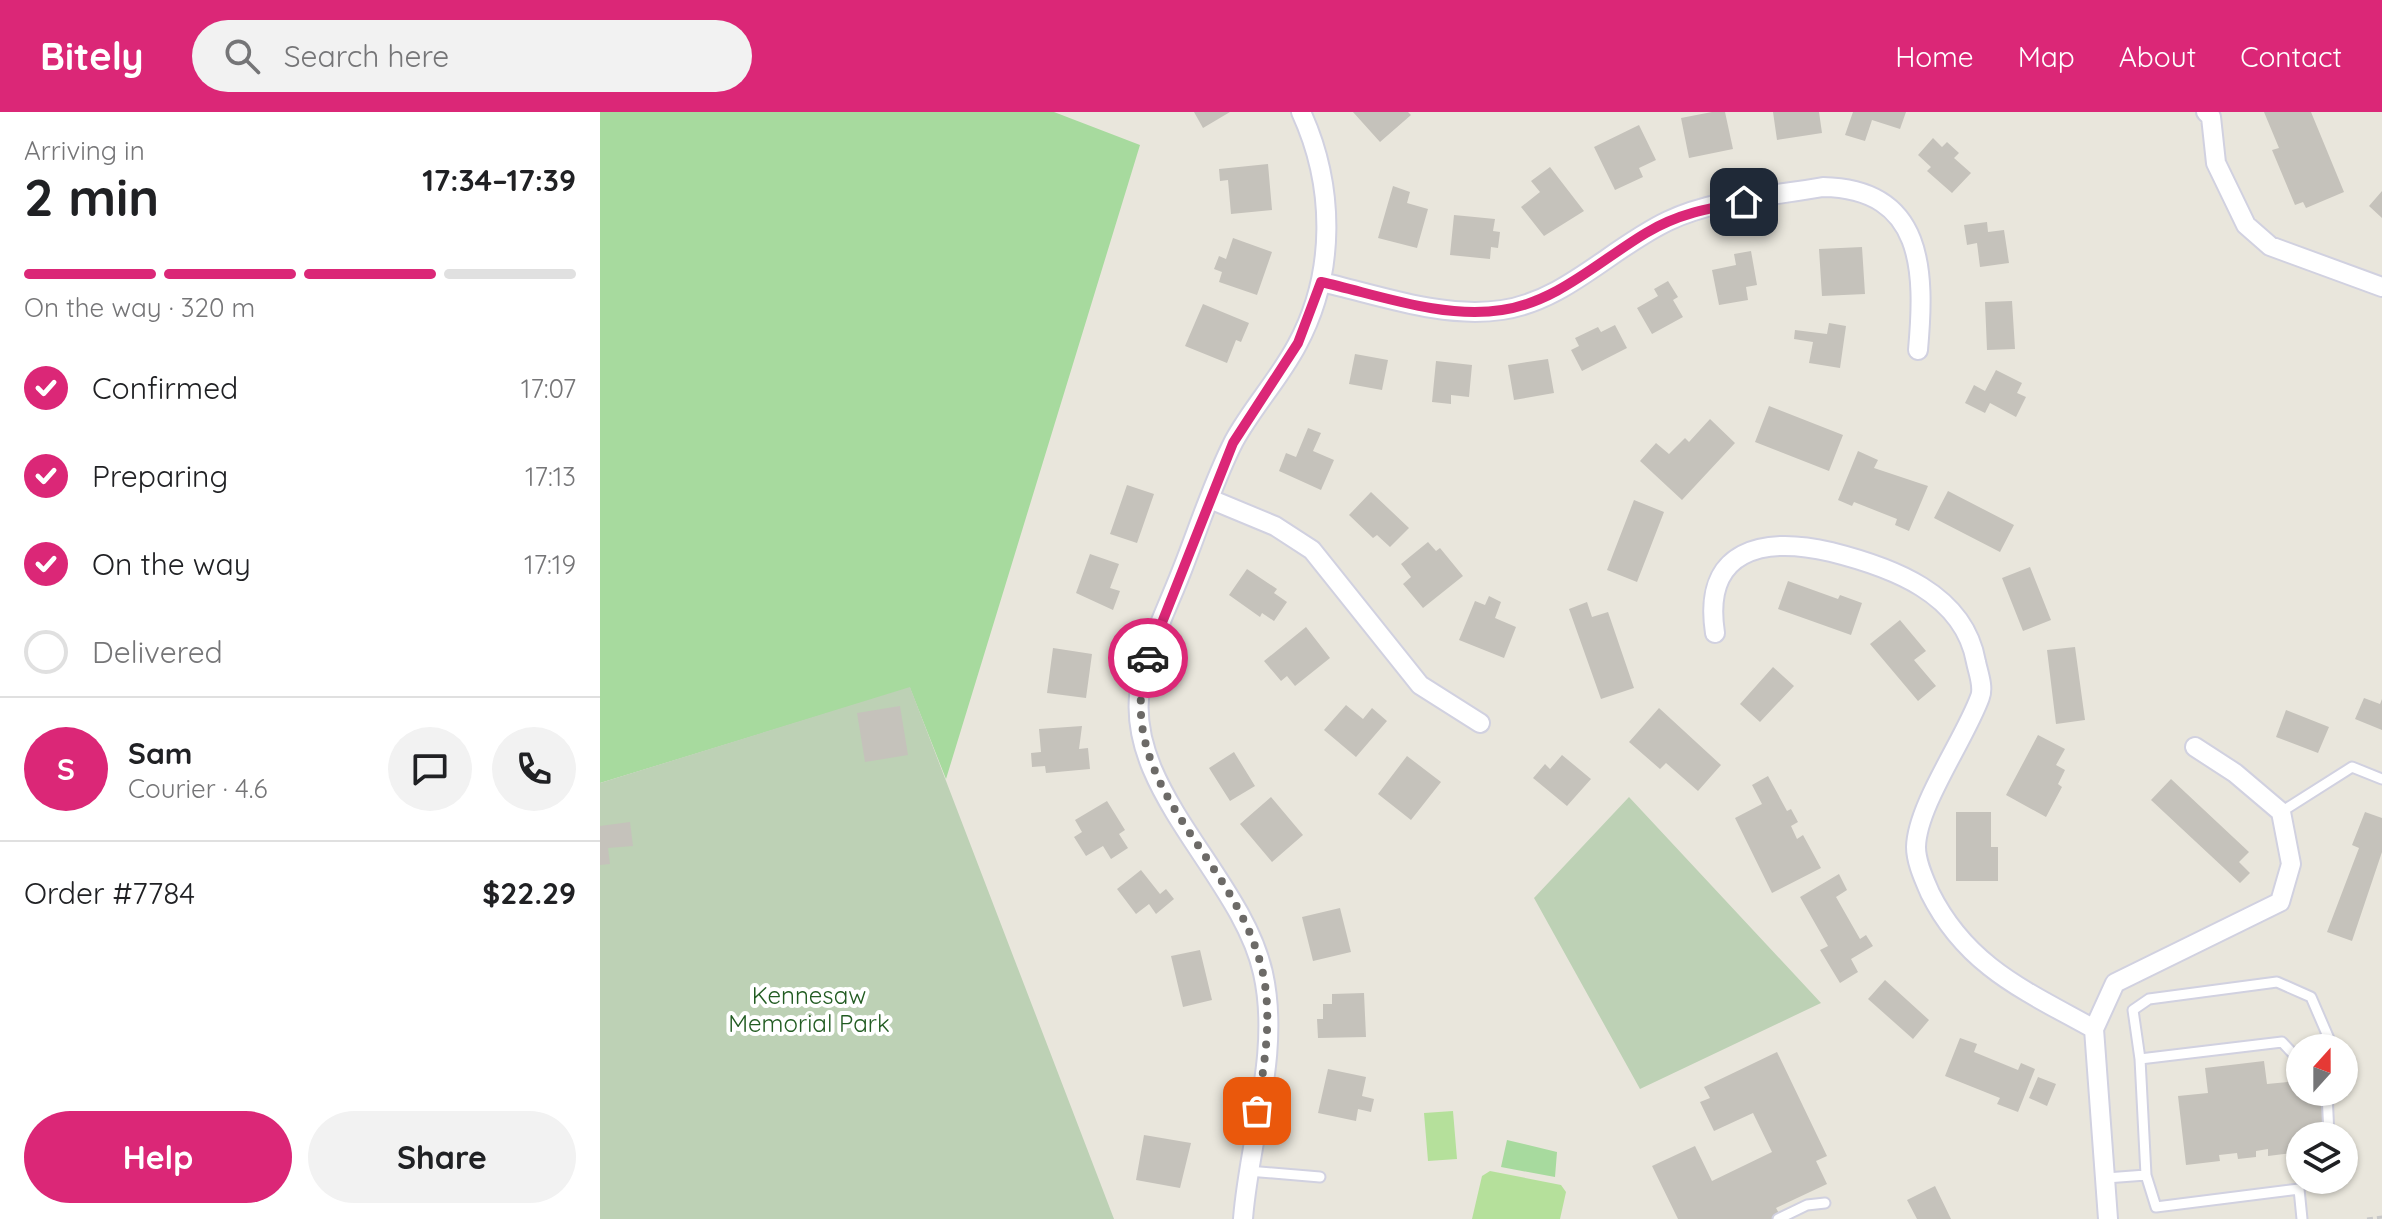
<!DOCTYPE html>
<html lang="en">
<head>
<meta charset="utf-8">
<style>
	:root { --surface:#fff; --page:#f2f2f2; --text:#202124; --muted:#757577; --line:#e0e0e0; --accent:#db2777 }
	body { margin:0; font-family:Quicksand,sans-serif; background:var(--page); color:var(--text); height:100vh; display:flex; flex-direction:column; font-size:30px; white-space:nowrap }
	* { box-sizing:border-box; margin:0 }
	p { font-size:26px; color:var(--muted) }
	.icon { flex:none; width:44px; height:44px; fill:none; stroke:currentColor; stroke-width:2; stroke-linecap:round; stroke-linejoin:round }
	.map { position:relative; flex:1; overflow:hidden }
	.panel { display:flex; flex-direction:column; background:var(--surface); width:600px }
	.panel>* { flex:none }
	.needle { width:52px; rotate:21deg }
	.controls { position:absolute; left:1686px; top:922px; display:grid; gap:16px }
	.controls a { display:grid; place-items:center; width:72px; height:72px; border-radius:50%; background:var(--surface); box-shadow:0 2px 6px #0004; font-size:40px }
	.pin { position:absolute; display:grid; place-items:center; width:68px; height:68px; color:#fff; margin:-34px; border-radius:16px; box-shadow:0 4px 12px #0006 }
	.courier { position:absolute; display:grid; place-items:center; width:80px; height:80px; margin:-40px; border:6px solid #db2777; border-radius:50%; background:#fff; color:#222; box-shadow:0 2px 10px #0007 }
	.head em { font-style:normal; font-weight:700 }
	.head div { display:flex; flex-direction:column-reverse }
	.head { display:flex; align-items:center; justify-content:space-between; height:136px; padding:0 24px }
	h1 { font-size:52px; font-weight:700; line-height:60px }
	.bar { display:grid; grid-template-columns:repeat(4,1fr); gap:12px 8px; align-content:center; height:96px; padding:0 24px }
	.bar i { height:10px; border-radius:6px; background:var(--line) }
	.bar .current { background:var(--accent) }
	.bar p { grid-column:span 4 }
	.line { display:flex; align-items:center; gap:20px; padding:0 24px; border-top:2px solid var(--line) }
	.line div { flex:1 }
	.round { display:grid; place-items:center; flex:none; width:84px; height:84px; border-radius:42px; background:var(--page) }
	ol { padding:0 24px; list-style:none }
	li { display:flex; align-items:center; gap:24px; height:88px }
	li p { margin-inline-start:auto }
	li .icon { padding:8px; border-radius:50%; background:var(--accent); color:#fff; stroke-width:4 }
	li:last-child { color:var(--muted) }
	li i { width:44px; height:44px; border:4px solid var(--line); border-radius:50% }
	.action { display:flex; gap:16px; margin-top:auto; padding:16px 24px }
	.action a { flex:1; height:92px; border-radius:48px; background:var(--accent); color:#fff; font-size:32px; font-weight:700; line-height:92px; text-align:center }
	.action a+a { background:var(--page); color:var(--text) }
	header { display:flex; align-items:center; gap:48px; box-sizing:border-box; height:112px; padding:0 40px; background:var(--accent); color:#fff }
	header strong { font-size:38px }
	nav { display:flex; gap:44px; margin-inline-start:auto; font-size:28px }
	.search { width:560px; height:72px; background:var(--page); display:flex; align-items:center; gap:20px; box-sizing:border-box; padding:0 28px; border-radius:44px; color:var(--muted); font-size:30px }
	main { display:flex; flex:1; min-height:0 }
	.map>svg:first-child { display:block }
	.green { fill:#a7da9e }
	.cemetery { fill:#bdd1b5 }
	.pitch { fill:#b5e09b }
	.building { fill:#c5c2bb }
	.lines { fill:none; stroke-linecap:round; stroke-linejoin:round }
	.lane-casing { stroke:#d1d1e0; stroke-width:13 }
	.street-casing { stroke:#d1d1e0; stroke-width:22 }
	.path { stroke:#c7c7c7; stroke-width:3; stroke-dasharray:6 4; stroke-linecap:butt }
	.lane { stroke:#fff; stroke-width:9 }
	.street { stroke:#fff; stroke-width:18 }
	.done { stroke:#6c6a67; stroke-width:8; stroke-dasharray:0 14.4 }
	.route { stroke:#db2777; stroke-width:10 }
	.labels { text-anchor:middle; dominant-baseline:central; stroke-width:8; stroke-linejoin:round; paint-order:stroke }
	.park-label { font-size:24px; fill:#225c22; stroke:#fff }
</style>
</head>
<body>
<header>
<strong>Bitely</strong>
<div class="search"><svg class="icon" aria-label="search" viewBox="0 0 24 24"><circle cx="10" cy="10" r="6"/><path d="M15 15l6 6"/></svg>Search here</div>
<nav><a>Home</a><a>Map</a><a>About</a><a>Contact</a></nav>
</header>
<main>
<section class="panel">
<div class="head"><div><h1>2 min</h1><p>Arriving in</p></div><em>17:34–17:39</em></div>
<div class="bar"><i class="current"></i><i class="current"></i><i class="current"></i><i></i><p>On the way · 320 m</p></div>
<ol>
<li><svg class="icon" aria-label="check" viewBox="0 0 24 24"><path d="M5 12l5 5 9-10"/></svg>Confirmed<p>17:07</p></li>
<li><svg class="icon" aria-label="check" viewBox="0 0 24 24"><path d="M5 12l5 5 9-10"/></svg>Preparing<p>17:13</p></li>
<li><svg class="icon" aria-label="check" viewBox="0 0 24 24"><path d="M5 12l5 5 9-10"/></svg>On the way<p>17:19</p></li>
<li><i></i>Delivered</li>
</ol>
<div class="line" style="height:144px"><b class="round" style="background:var(--accent);color:#fff">S</b><div><b>Sam</b><p>Courier · 4.6</p></div><a class="round"><svg class="icon" aria-label="chat" viewBox="0 0 24 24"><path d="M4 5h16v11H9l-5 4z"/></svg></a><a class="round"><svg class="icon" aria-label="phone" viewBox="0 0 24 24"><path d="M5 4h4l2 5-3 2q2 4 5 5l2-3 5 2v4C11 20 4 13 5 4z"/></svg></a></div>
<div class="line" style="height:104px"><div>Order #7784</div><b>$22.29</b></div>
<div class="action"><a>Help</a><a>Share</a></div>
</section>
<div class="map">
<svg width="1782" height="1107" viewBox="0 0 1782 1107">
	<rect width="100%" height="100%" fill="#e9e6dc"/>
	<path class="green" d="M0,0h454l86,33 -194,634 -36,-91 -310,95z
		M907,1028l50,12 -2,25 -54,-10z"/>
	<path class="cemetery" d="M310,575l204,532h-514v-436z
		M1029,685l192,206 -181,86 -106,-191z"/>
	<path class="pitch" d="M853,999l4,48 -29,2 -4,-48z
		M890,1059l71,14 5,7 -6,27h-88l10,-43z"/>
	<path class="building" d="M594,0h36l-27,16z
		M753,0h55l3,3 -31,27z
		M1112,0h13l8,37 -44,9 -8,-40z
		M1173,0h46l3,21 -45,7z
		M1253,0h53l-6,17 -28,-9 -7,21 -20,-6z
		M1664,0h47l33,80 -38,16 -3,-6 -8,3 -23,-55 7,-2z
		M1039,13l17,35 -17,8 4,9 -28,13 -21,-43z
		M1333,26l9,9 5,-5 12,11 -5,5 17,15 -19,20 -25,-22 4,-4 -13,-12z
		M668,52l4,46 -41,4 -3,-34 -8,1 -1,-12z
		M950,55l34,44 -40,25 -23,-29 19,-15 -9,-11z
		M793,74l17,6 -3,11 21,6 -11,39 -39,-10z
		M1782,79v27l-13,-12z
		M854,103l41,4 -2,12 7,1 -2,16 -7,-1 -1,12 -40,-4z
		M1387,110l1,10 16,-2 5,33 -29,4 -3,-24 -10,2 -3,-20z
		M633,126l39,14 -15,43 -38,-13 3,-10 -8,-3 5,-13 7,3z
		M1262,135l3,47 -43,2 -3,-47z
		M1151,139l6,34 -11,2 2,13 -29,5 -7,-35 24,-5 -2,-11z
		M1068,169l10,16 -5,3 10,17 -31,17 -15,-26 21,-12 -4,-7z
		M1412,189l3,48 -28,1 -2,-48z
		M603,192l46,19 -8,19 -5,-2 -9,23 -42,-17z
		M1229,211l17,3 -6,42 -31,-5 4,-21 -19,-3 1,-9 32,4z
		M1015,213l12,23 -45,23 -11,-21 8,-4 -4,-8 23,-11 3,5z
		M755,242l33,6 -6,30 -33,-6z
		M948,247l6,34 -40,7 -6,-35z
		M836,249l36,4 -3,32 -18,-2v9l-19,-2z
		M1396,258l26,13 -5,10 9,4 -10,20 -26,-14 -5,10 -20,-10 9,-18 11,6z
		M1169,294l74,29 -14,36 -74,-29z
		M1110,307l25,24 -53,57 -42,-39 16,-18 13,11 16,-16 4,4z
		M708,316l13,5 -8,18 21,9 -13,30 -42,-19 7,-18 10,4z
		M1258,339l20,9 -4,8 54,18 -19,45 -14,-6 2,-6 -43,-17 -2,4 -14,-6z
		M527,373l27,9 -17,49 -27,-9z
		M1348,379l66,34 -14,27 -66,-34z
		M771,380l38,36 -19,19 -13,-12 -4,3 -24,-23z
		M1034,388l30,12 -27,70 -30,-12z
		M828,430l8,9 4,-3 23,28 -40,32 -20,-24 8,-7 -10,-13z
		M490,442l29,10 -9,24 10,3 -7,19 -37,-17z
		M1430,455l21,53 -28,11 -21,-53z
		M647,457l30,20 -3,4 13,9 -13,19 -12,-8 -2,4 -31,-22z
		M1188,469l50,18 2,-4 22,8 -11,32 -73,-26z
		M889,484l12,6 -6,16 21,9 -12,31 -45,-18 16,-39 10,4z
		M987,490l5,15 16,-5 26,76 -33,11 -32,-90z
		M1300,508l26,31 -12,9 22,26 -18,15 -48,-57z
		M706,515l24,31 -35,28 -8,-10 -6,5 -17,-20z
		M1475,535l10,73 -29,4 -9,-74z
		M453,536l39,6 -6,44 -39,-5z
		M1173,555l21,19 -34,36 -20,-18z
		M1764,586l16,6 2,-5v31l-27,-11z
		M746,593l17,14 9,-11 15,13 -31,36 -32,-27z
		M300,594l8,49 -43,7 -8,-49z
		M1059,596l62,57 -23,26 -32,-28 -6,6 -31,-27z
		M1686,598l43,17 -11,26 -42,-16z
		M482,614l-3,23 9,-1 2,21 -44,4 -1,-7 -13,1 -1,-14 10,-1 -2,-23z
		M1438,623l27,14 -9,16 9,5 -7,14 4,3 -16,30 -40,-22z
		M634,640l21,34 -25,15 -21,-33z
		M962,643l29,24 -24,27 -34,-28 12,-14 5,5z
		M807,644l34,26 -30,38 -33,-26z
		M1168,664l19,35 4,-2 7,13 -7,4 6,13 6,-4 18,33 -49,25 -37,-75 27,-14 -10,-19z
		M1571,667l78,73 -10,10 11,11 -10,10 -89,-83z
		M671,685l32,38 -31,27 -32,-38z
		M507,689l18,29 -6,4 9,14 -17,11 -8,-13 -17,10 -12,-19 8,-5 -7,-12z
		M1356,700h35v35h7v34h-42z
		M1765,700l17,6v34l-30,89 -25,-9 32,-84 -7,-3z
		M30,710l3,24 -25,2 2,16 -10,1v-39z
		M541,758l19,24 6,-5 8,10 -18,15 -7,-10 -13,10 -19,-25z
		M1239,762l8,16 -11,7 24,42 6,-4 7,11 -22,13 7,13 -18,11 -20,-33 8,-4 -28,-49z
		M740,796l11,44 -38,9 -11,-44z
		M600,838l12,50 -29,7 -12,-51z
		M1285,868l44,40 -16,19 -45,-40z
		M764,881l2,44 -48,1 -1,-19h6v-15h9v-10z
		M1360,926l17,6 -3,8 44,18 3,-7 14,6 -17,43 -21,-8 3,-6 -55,-22z
		M1177,940l50,104 -11,5 11,23 -51,24 6,11h-104l-26,-53 43,-20 17,35 60,-29 -19,-39 -39,18 -14,-29 10,-4 -6,-11z
		M1664,949l3,23 30,-3 3,18 23,-3 5,40h-28v16l-32,4v-7l-12,2v6l-18,2 -1,-6 -18,2 1,6 -34,4 -8,-69 30,-3 -3,-25z
		M728,957l38,8 -4,19 12,3 -3,13 -13,-3 -2,12 -38,-8z
		M1438,965l18,7 -9,22 -18,-8z
		M544,1023l47,8 -11,45 -44,-8z
		M1335,1074l16,33h-34l-10,-19z"/>
	<g class="lines">
		<defs>
			<path id="lane" d="M1681,700l71,-45 30,12
				M1540,947l-7,-49 16,-11 128,-17 34,15 22,51
				M1727,980l2,44
				M648,1059l72,6
				M1546,1063l-6,-116 142,-17 18,19
				M1506,1066l40,-3 10,32 143,-18 3,30
				M1178,1107l29,-14 18,-2"/>
			<path id="street" d="M1606,0l5,5 5,46 30,62 24,21 112,41
				M721,170c58,13 122,37 181,28 63,-9 109,-62 166,-89 46,-22 105,-25 155,-34 102,2 102,85 95,163
				M610,387l65,27 37,24 108,135 60,38
				M1115,521c-13,-84 48,-97 116,-81 60,15 133,41 145,110 2,10 8,25 4,35 -15,42 -63,108 -64,150 0,15 8,32 14,46 37,74 96,98 164,136
				M643,1107c6,-80 38,-166 20,-246 -22,-100 -147,-189 -121,-295 9,-39 28,-76 42,-113 16,-41 30,-85 50,-124 18,-33 45,-62 63,-96 39,-72 38,-159 4,-233
				M1508,1107l-14,-190 21,-46 165,-81 11,-38 -10,-52 -46,-39 -40,-26"/>
		</defs>
		<use href="#lane" class="lane-casing"/>
		<use href="#street" class="street-casing"/>
		<path class="path" d="M1767,1107l15,-2"/>
		<use href="#lane" class="lane"/>
		<use href="#street" class="street"/>
	</g>
	<g class="lines">
		<path class="done" d="M548,546c-37,122 77,191 110,297 17,52 7,104 -1,156"/>
		<path class="route" d="M548,546l85,-215 65,-100 23,-61c58,13 121,37 181,28 55,-8 97,-49 144,-77 31,-19 63,-25 98,-31"/>
	</g>
	<g class="labels">
		<g class="park-label">
			<text x="209" y="883">Kennesaw<tspan x="209" dy="28">Memorial Park</tspan></text>
		</g>
	</g>
</svg>
<div class="controls">
<a><svg class="needle" viewBox="-14 -14 28 28"><path d="M0-13l5 13h-10z" fill="#e53935"/><path d="M0 13l5-13h-10z" fill="#757577"/></svg></a>
<a><svg class="icon" aria-label="layers" viewBox="0 0 24 24"><path d="M12 4l9 5-9 5-9-5zM3 14l9 5 9-5"/></svg></a>
</div>
<div class="pin" style="left:657px;top:999px;background:#ea580c"><svg class="icon" aria-label="bag" viewBox="0 0 24 24"><path d="M5 8h14l-1 12H6zM9 8a3 3 0 0 1 6 0"/></svg></div>
<div class="pin" style="left:1144px;top:90px;background:#1f2937"><svg class="icon" aria-label="home" viewBox="0 0 24 24"><path d="M3 11l9-7 9 7M6 9v11h12V9"/></svg></div>
<div class="courier" style="left:548px;top:546px"><svg class="icon" aria-label="car" viewBox="0 0 24 24"><path d="M5 17H2v-5l4-1 3-4h7l3 4 3 1v5h-3M9 17h6M6 11h13"/><circle cx="7" cy="17" r="2"/><circle cx="17" cy="17" r="2"/></svg></div>
</div>
</main>
</body>
</html>
